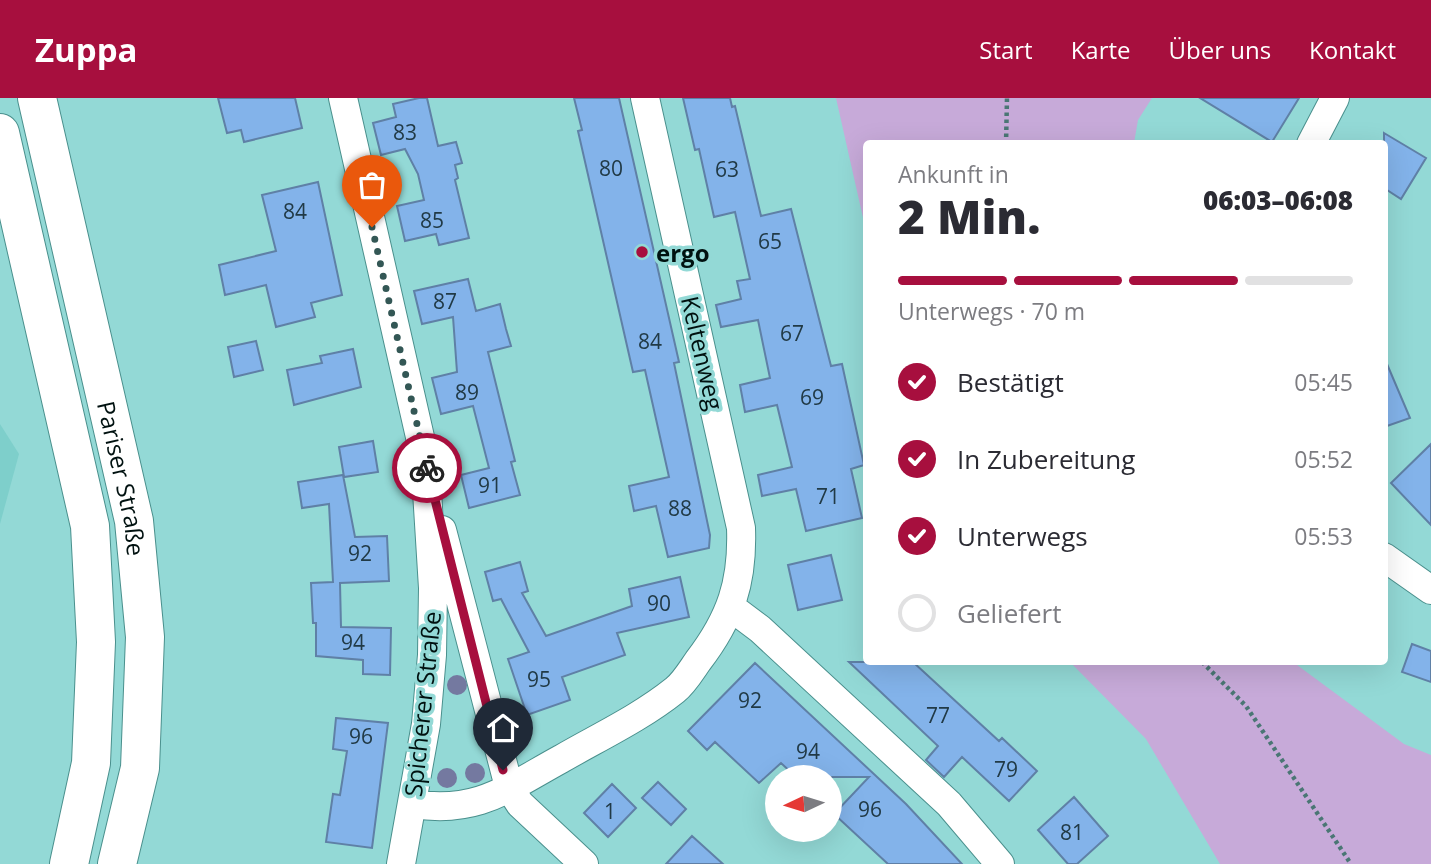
<!DOCTYPE html>
<html lang="de">
<head>
<meta charset="utf-8">
<style>
	:root { --surface:#fff; --page:#f2f2f3; --text:#2b2b33; --muted:#7c7c81; --line:#e1e1e2; --accent:#a70f3e }
	body { margin:0; font-family:"Open Sans",sans-serif; background:var(--page); color:var(--text); height:100vh; display:flex; flex-direction:column; font-size:26px; white-space:nowrap }
	* { box-sizing:border-box; margin:0 }
	p { font-size:23px; color:var(--muted) }
	.icon { flex:none; width:38px; height:38px; fill:none; stroke:currentColor; stroke-width:2; stroke-linecap:round; stroke-linejoin:round }
	.map { position:relative; flex:1; overflow:hidden }
	.drawer { position:absolute; left:863px; top:42px; width:525px; height:525px; display:flex; flex-direction:column; background:var(--surface); border-radius:7px; box-shadow:0 7px 28px #0002 }
	.drawer>* { flex:none }
	.needle { width:46px; rotate:266deg }
	.tools { position:absolute; left:765px; top:667px; display:grid; gap:14px }
	.tools a { display:grid; place-items:center; width:77px; height:77px; border-radius:50%; background:var(--surface); box-shadow:0 7px 28px #0002; font-size:35px }
	.pin { position:absolute; display:grid; place-items:center; width:60px; height:60px; color:#fff; margin:-72px -30px; border-radius:50% 50% 50% 0; rotate:-45deg; box-shadow:0 0 7px #0007 }
	.pin .icon { rotate:45deg }
	.courier { position:absolute; display:grid; place-items:center; width:70px; height:70px; margin:-35px; border:5px solid #a70f3e; border-radius:50%; background:#fff; color:#222; box-shadow:0 2px 9px #0007 }
	.overview em { font-style:normal; font-weight:800 }
	.overview div { display:flex; flex-direction:column-reverse }
	.overview { display:flex; align-items:center; justify-content:space-between; height:119px; padding:0 35px }
	h1 { font-size:46px; font-weight:800; line-height:52px }
	.bar { display:grid; grid-template-columns:repeat(4,1fr); gap:10px 7px; align-content:center; height:84px; padding:0 35px }
	.bar i { height:9px; border-radius:5px; background:var(--line) }
	.bar .active { background:var(--accent) }
	.bar p { grid-column:span 4 }
	ol { padding:0 35px; list-style:none }
	li { display:flex; align-items:center; gap:21px; height:77px }
	li p { margin-inline-start:auto }
	li .icon { padding:7px; border-radius:50%; background:var(--accent); color:#fff; stroke-width:4 }
	li:last-child { color:var(--muted) }
	li i { width:38px; height:38px; border:4px solid var(--line); border-radius:50% }
	header { display:flex; align-items:center; gap:42px; box-sizing:border-box; height:98px; padding:0 35px; background:var(--accent); color:#fff }
	header strong { font-size:33px }
	nav { display:flex; gap:38px; margin-inline-start:auto; font-size:24px }
	.map>svg:first-child { display:block }
	.built { fill:#7ecfcb }
	.green { fill:#c7aad9 }
	.building { fill:#83b3ea; stroke:#5f80a6; stroke-width:2 }
	.lines { fill:none; stroke-linecap:round; stroke-linejoin:round }
	.minor-casing { stroke:#4a908d; stroke-width:30 }
	.primary-casing { stroke:#4a908d; stroke-width:40 }
	.path { stroke:#4a7674; stroke-width:4.5; stroke-dasharray:3.5 3.5; stroke-linecap:butt }
	.minor { stroke:#fff; stroke-width:28 }
	.primary { stroke:#fff; stroke-width:38 }
	.tree { fill:#7479a0 }
	.done { stroke:#335755; stroke-width:7; stroke-dasharray:0 12.6 }
	.route { stroke:#a70f3e; stroke-width:9 }
	.poi-dot { fill:#a70f3e; stroke:#93d9d6; stroke-width:2.5 }
	.labels { text-anchor:middle; dominant-baseline:central; stroke-width:7; stroke-linejoin:round; paint-order:stroke }
	.number-label { font-size:21px; fill:#213a46 }
	.poi-label { font-size:24px; font-weight:bold; fill:#001110; stroke:#93d9d6; text-anchor:start }
	.street-label { font-size:24px; fill:#001110; stroke:#93d9d6 }
</style>
</head>
<body>
<header>
<strong>Zuppa</strong>
<nav><a>Start</a><a>Karte</a><a>Über uns</a><a>Kontakt</a></nav>
</header>
<div class="map">
<svg width="1431" height="766" viewBox="0 0 1431 766">
	<rect width="100%" height="100%" fill="#93d9d6"/>
	<path class="built" d="M0,326l19,30 -19,70z"/>
	<path class="green" d="M836,0h316l-14,22 -4,23 -268,1v87z
		M1070,564h223l111,82 27,11v109h-211l-74,-125z"/>
	<path class="building" d="M218,0h77l7,30 -58,14 -3,-12 -14,3z
		M419,0h8l11,48 18,-4 6,21 -7,2 3,13 -3,2 14,58 -30,7 -3,-11 -31,7 -8,-35 27,-6 -6,-26 -13,-25 -24,6 -8,-32 23,-6 -3,-13z
		M574,0h45l60,264 -5,1 36,172 -1,13 -41,9 -12,-51 -22,5 -5,-25 40,-9 -24,-107 -12,2 -55,-241 4,-1z
		M683,0h47l2,9 3,-1 26,110 30,-7 40,157 11,-2 22,101 -13,4 11,49 -56,13 -10,-42 -34,7 -4,-21 34,-8 -15,-62 -32,7 -5,-27 30,-7 -12,-58 -37,7 -5,-22 25,-6 -4,-18 13,-2 -15,-67 -21,5 -15,-68 -4,1z
		M1200,0h99l-27,44z
		M1384,35l42,25 -25,41 -17,-11z
		M318,84l24,113 -31,8 4,14 -39,10 -10,-42 -41,10 -6,-30 57,-14 -14,-56z
		M468,181l8,32 24,-7 6,25 5,17 -23,6 27,109 -4,1 9,33 -51,13 -8,-33 28,-7 -16,-62 -32,8 -9,-36 25,-6 -4,-55 -31,7 -8,-33z
		M256,243l7,29 -29,7 -6,-30z
		M353,251l8,38 -67,18 -7,-35 35,-7 -2,-7z
		M1384,259l26,61 -26,9z
		M373,343l5,31 -34,5 -5,-30z
		M1431,346v81l-40,-42z
		M343,377l12,62 32,-1 2,45 -49,2 1,44 50,1 -1,47 -27,-1v-14l-47,-4v-33h-3l-2,-40 22,-1 -4,-78 -27,4 -4,-26z
		M831,457l11,45 -44,10 -10,-45z
		M520,464l8,29 -6,2 24,43 86,-30 -3,-17 51,-12 9,40 -72,16 8,22 -63,22 8,23 -43,15 -19,-56 21,-7 -28,-53 -8,2 -8,-29z
		M1412,546l19,7v31l-29,-10z
		M849,564h64l86,79 3,-3 35,33 -28,30 -47,-44 -18,20 -18,-17 12,-14z
		M755,565l151,141 56,60h-74l-54,-50 35,-37h-73l-15,-14 -22,20 -44,-41 -8,8 -19,-19z
		M336,620l52,5 -16,125 -46,-6 7,-48 7,1 7,-44 -14,-2z
		M658,684l28,27 -15,16 -29,-27z
		M612,686l24,24 -28,29 -24,-24z
		M1074,699l34,39 -31,28h-9l-30,-34z
		M692,738l31,28h-57z"/>
	<g class="lines">
		<defs>
			<path id="minor" d="M343,0l82,361 8,129 -1,67 -6,69 -25,140
				M1311,46l24,-46
				M442,432l67,257 11,17 64,60
				M1384,459l47,33
				M732,510l28,21 189,175 51,60
				M413,706c65,10 93,-15 148,-45 38,-22 79,-41 114,-69 9,-7 16,-19 23,-29 33,-43 45,-79 43,-133l-96,-430"/>
			<g id="primary">
				<path id="s1" d="M37,0l97,423 11,116 -5,131 -23,96"/>
				<path d="M0,35l90,393 6,116 -5,121 -22,101"/>
			</g>
		</defs>
		<use href="#minor" class="minor-casing"/>
		<use href="#primary" class="primary-casing"/>
		<path class="path" d="M1006,46l1,-46
			M1202,564l44,44 105,158"/>
		<use href="#minor" class="minor"/>
		<use href="#primary" class="primary"/>
	</g>
	<g class="tree">
		<circle cx="457" cy="587" r="10"/>
		<circle cx="475" cy="675" r="10"/>
		<circle cx="447" cy="680" r="10"/>
	</g>
	<g class="lines">
		<path class="done" d="M372,129l55,241"/>
		<path class="route" d="M427,370l76,302"/>
	</g>
	<circle class="poi-dot" cx="642" cy="154" r="7"/>
	<g class="labels">
		<g class="number-label">
			<text x="405" y="34">83</text>
			<text x="611" y="70">80</text>
			<text x="727" y="71">63</text>
			<text x="295" y="113">84</text>
			<text x="432" y="122">85</text>
			<text x="770" y="143">65</text>
			<text x="445" y="203">87</text>
			<text x="792" y="235">67</text>
			<text x="650" y="243">84</text>
			<text x="467" y="294">89</text>
			<text x="812" y="299">69</text>
			<text x="490" y="387">91</text>
			<text x="828" y="398">71</text>
			<text x="680" y="410">88</text>
			<text x="360" y="455">92</text>
			<text x="659" y="505">90</text>
			<text x="353" y="544">94</text>
			<text x="539" y="581">95</text>
			<text x="750" y="602">92</text>
			<text x="938" y="617">77</text>
			<text x="361" y="638">96</text>
			<text x="808" y="653">94</text>
			<text x="1006" y="671">79</text>
			<text x="870" y="711">96</text>
			<text x="610" y="713">1</text>
			<text x="1072" y="734">81</text>
		</g>
		<g class="poi-label">
			<text x="656" y="154">ergo</text>
		</g>
		<g class="street-label">
			<text transform="translate(703 255) rotate(77)">Keltenweg</text>
			<text stroke="none"><textPath href="#s1" startOffset="390">Pariser Straße</textPath></text>
			<text transform="translate(422 606) rotate(-84)">Spicherer Straße</text>
		</g>
	</g>
</svg>
<div class="tools">
<a><svg class="needle" viewBox="-14 -14 28 28"><path d="M0-13l5 13h-10z" fill="#e53935"/><path d="M0 13l5-13h-10z" fill="#7c7c81"/></svg></a>
</div>
<div class="pin" style="left:372px;top:129px;background:#ea580c"><svg class="icon" aria-label="bag" viewBox="0 0 24 24"><path d="M5 8h14l-1 12H6zM9 8a3 3 0 0 1 6 0"/></svg></div>
<div class="pin" style="left:503px;top:672px;background:#1f2937"><svg class="icon" aria-label="home" viewBox="0 0 24 24"><path d="M3 11l9-7 9 7M6 9v11h12V9"/></svg></div>
<div class="courier" style="left:427px;top:370px"><svg class="icon" aria-label="bike" viewBox="0 0 24 24"><circle cx="6" cy="16" r="4"/><circle cx="18" cy="16" r="4"/><path d="M6 16l4-8h5l3 8M10 8l3 8H6M13 5h3"/></svg></div>
<section class="drawer">
<div class="overview"><div><h1>2 Min.</h1><p>Ankunft in</p></div><em>06:03–06:08</em></div>
<div class="bar"><i class="active"></i><i class="active"></i><i class="active"></i><i></i><p>Unterwegs · 70 m</p></div>
<ol>
<li><svg class="icon" aria-label="check" viewBox="0 0 24 24"><path d="M5 12l5 5 9-10"/></svg>Bestätigt<p>05:45</p></li>
<li><svg class="icon" aria-label="check" viewBox="0 0 24 24"><path d="M5 12l5 5 9-10"/></svg>In Zubereitung<p>05:52</p></li>
<li><svg class="icon" aria-label="check" viewBox="0 0 24 24"><path d="M5 12l5 5 9-10"/></svg>Unterwegs<p>05:53</p></li>
<li><i></i>Geliefert</li>
</ol>
</section>
</div>
</body>
</html>
